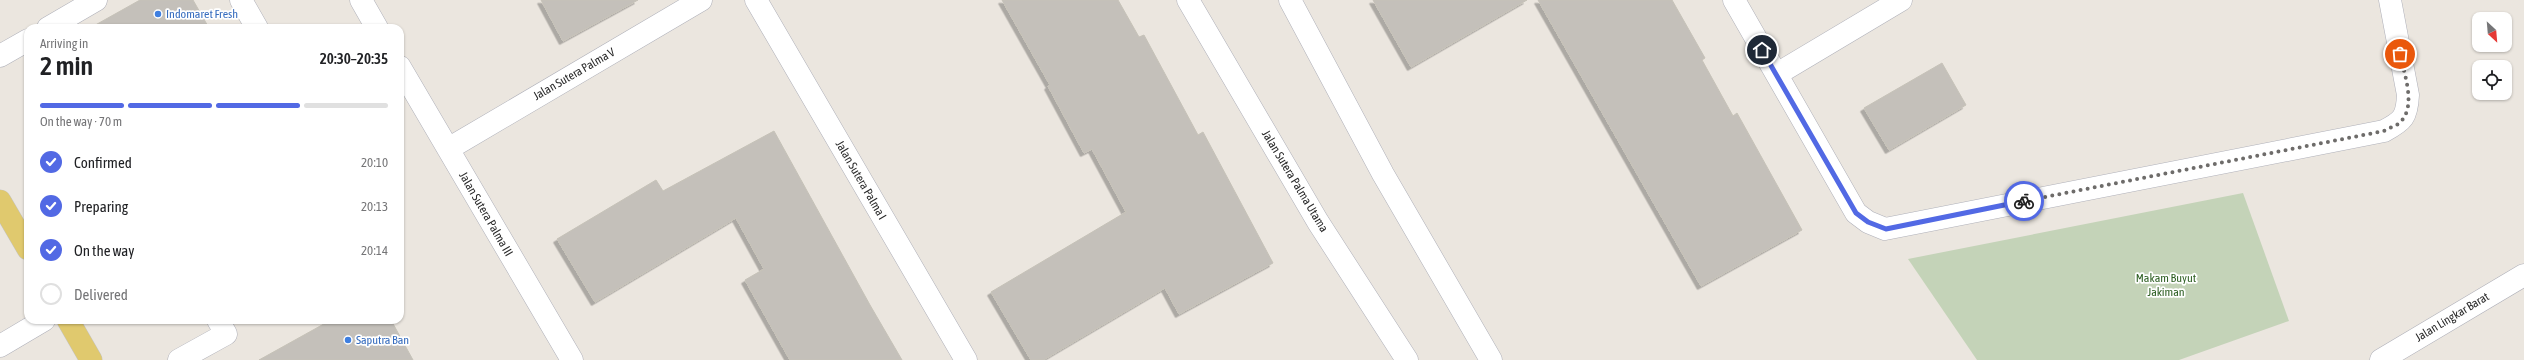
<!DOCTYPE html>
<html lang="en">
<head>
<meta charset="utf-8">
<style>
	:root { --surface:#fff; --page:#f2f2f2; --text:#202124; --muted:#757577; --line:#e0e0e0; --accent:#5269e4 }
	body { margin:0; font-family:"Asap Condensed",sans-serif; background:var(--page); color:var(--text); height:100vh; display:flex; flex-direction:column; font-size:15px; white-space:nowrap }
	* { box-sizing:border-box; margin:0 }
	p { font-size:13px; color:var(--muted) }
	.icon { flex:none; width:22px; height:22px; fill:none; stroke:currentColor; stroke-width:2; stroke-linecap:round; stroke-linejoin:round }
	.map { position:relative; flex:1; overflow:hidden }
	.panel { position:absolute; left:24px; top:24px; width:380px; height:300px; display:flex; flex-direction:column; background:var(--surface); border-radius:12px; box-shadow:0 1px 3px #0004 }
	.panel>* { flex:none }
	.needle { width:26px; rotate:154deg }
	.controls { position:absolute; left:2472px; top:12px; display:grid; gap:8px }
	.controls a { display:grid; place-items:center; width:40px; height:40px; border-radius:8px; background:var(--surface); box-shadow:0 1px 3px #0004; font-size:20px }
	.pin { position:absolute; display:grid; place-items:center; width:34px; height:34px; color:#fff; margin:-17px; border:2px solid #fff; border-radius:50%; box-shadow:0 1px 4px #0007 }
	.courier { position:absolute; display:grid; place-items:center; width:40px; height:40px; margin:-20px; border:3px solid #5269e4; border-radius:50%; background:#fff; color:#222; box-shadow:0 1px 5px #0007 }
	.headline em { font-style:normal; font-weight:600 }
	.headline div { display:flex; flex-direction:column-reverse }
	.headline { display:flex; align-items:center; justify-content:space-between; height:68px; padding:0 16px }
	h1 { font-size:26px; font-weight:600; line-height:30px }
	.bar { display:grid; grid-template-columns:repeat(4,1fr); gap:6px 4px; align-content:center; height:48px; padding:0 16px }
	.bar i { height:5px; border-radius:3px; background:var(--line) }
	.bar .on { background:var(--accent) }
	.bar p { grid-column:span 4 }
	ol { padding:0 16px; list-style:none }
	li { display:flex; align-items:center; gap:12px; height:44px }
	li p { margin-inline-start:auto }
	li .icon { padding:4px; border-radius:50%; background:var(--accent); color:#fff; stroke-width:4 }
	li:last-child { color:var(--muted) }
	li i { width:22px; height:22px; border:2px solid var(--line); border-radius:50% }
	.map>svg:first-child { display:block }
	.cemetery { fill:#c4d3b8 }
	.building { fill:#c4c0ba; stroke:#c6c2b8; filter:url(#shadow) }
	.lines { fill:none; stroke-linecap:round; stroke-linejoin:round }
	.minor-casing { stroke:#afb0b9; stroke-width:23 }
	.major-casing { stroke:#c4c4c4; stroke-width:23 }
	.minor { stroke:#fff; stroke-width:22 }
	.major { stroke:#e0c96e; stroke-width:22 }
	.done { stroke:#6e6c6a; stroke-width:4; stroke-dasharray:0 7.2 }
	.route { stroke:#5269e4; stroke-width:5 }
	.shop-dot { fill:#3f7fe0; stroke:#fff; stroke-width:1.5 }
	.labels { text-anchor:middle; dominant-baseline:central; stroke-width:3.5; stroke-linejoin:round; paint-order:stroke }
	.shop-label { font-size:12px; fill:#366cbe; stroke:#fff; text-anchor:start }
	.street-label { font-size:12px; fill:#2b2b2b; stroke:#fff }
	.park-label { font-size:12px; fill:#2e5f23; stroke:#fff }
</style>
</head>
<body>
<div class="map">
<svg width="2524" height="360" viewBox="0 0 2524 360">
	<defs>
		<filter id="shadow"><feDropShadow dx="-3.5" dy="3.5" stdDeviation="0" flood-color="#0004"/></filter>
	</defs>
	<rect width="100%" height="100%" fill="#ebe6df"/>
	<path class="cemetery" d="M2243,193l46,128 -110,39h-202l-69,-101z"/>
	<path class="building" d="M140,0h53l16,28h-119z
		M541,0h97l-75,41z
		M1002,0h116l21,37 5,-2 54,100 5,-3 70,131 -94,51 -14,-26 -122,72h-12l-40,-68 135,-80 -34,-63 -8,4 -36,-67 2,-1z
		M1373,0h154l-116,67z
		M1538,0h134l33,58 -3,2 31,56 4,-3 65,117 -101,56z
		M1942,63l24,42 -77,45 -25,-42z
		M774,131l96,174 32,55h-112l-45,-80 19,-11 -28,-51 -141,84 -38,-63 99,-59 7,11z
		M331,320h60l22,40h-154z"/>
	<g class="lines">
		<defs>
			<path id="minor" d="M241,0l16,28
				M361,0l16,28
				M756,0l210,360
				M1188,0l130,222 89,138
				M1290,0l93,174 108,186
				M1734,0l122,213 12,9 17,7 499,-98c19,-10 23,-14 24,-36l-18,-95
				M48,28l48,-28
				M0,56l28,-16
				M400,67l172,293
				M1777,74l124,-74
				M448,149l253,-149
				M0,346l44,-26
				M179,360l47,-26 -8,-14
				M2381,360l143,-85"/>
			<path id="major" d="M0,201l28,48
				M68,320l23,40"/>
		</defs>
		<use href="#minor" class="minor-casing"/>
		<use href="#major" class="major-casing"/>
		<use href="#minor" class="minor"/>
		<use href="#major" class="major"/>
	</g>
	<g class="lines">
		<path class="done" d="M2024,201l360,-70c4,-3 10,-4 14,-7 20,-15 6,-50 2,-70"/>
		<path class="route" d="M1762,50l94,163 12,9 18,7 138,-28"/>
	</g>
	<g class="shop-dot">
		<circle cx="158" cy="14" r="4"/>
		<circle cx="348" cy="340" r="4"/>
	</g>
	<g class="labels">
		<g class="shop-label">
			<text x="166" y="14">Indomaret Fresh</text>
			<text x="356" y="340">Saputra Ban</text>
		</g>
		<g class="street-label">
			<text transform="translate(574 74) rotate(-30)">Jalan Sutera Palma V</text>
			<text transform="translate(861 180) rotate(60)">Jalan Sutera Palma I</text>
			<text transform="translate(1295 181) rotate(59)">Jalan Sutera Palma Utama</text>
			<text transform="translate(486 214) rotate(60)">Jalan Sutera Palma III</text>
			<text transform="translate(2452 317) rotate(-31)">Jalan Lingkar Barat</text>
		</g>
		<g class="park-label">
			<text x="2166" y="278">Makam Buyut<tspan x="2166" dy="14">Jakiman</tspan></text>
		</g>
	</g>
</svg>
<div class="controls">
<a><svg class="needle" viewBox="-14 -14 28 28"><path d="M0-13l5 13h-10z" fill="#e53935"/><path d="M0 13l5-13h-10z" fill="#757577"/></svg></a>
<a><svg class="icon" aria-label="locate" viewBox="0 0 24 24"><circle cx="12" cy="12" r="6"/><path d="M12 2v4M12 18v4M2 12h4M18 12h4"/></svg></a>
</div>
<div class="pin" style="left:2400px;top:54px;background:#ea580c"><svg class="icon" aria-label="bag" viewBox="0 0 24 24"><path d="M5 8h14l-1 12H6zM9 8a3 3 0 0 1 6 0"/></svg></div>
<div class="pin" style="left:1762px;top:50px;background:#1f2937"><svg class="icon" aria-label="home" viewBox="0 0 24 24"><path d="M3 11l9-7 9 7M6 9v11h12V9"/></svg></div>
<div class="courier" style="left:2024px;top:201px"><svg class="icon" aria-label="bike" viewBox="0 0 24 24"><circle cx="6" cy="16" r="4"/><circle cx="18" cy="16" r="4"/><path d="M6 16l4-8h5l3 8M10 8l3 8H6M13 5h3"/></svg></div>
<section class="panel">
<div class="headline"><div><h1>2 min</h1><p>Arriving in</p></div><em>20:30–20:35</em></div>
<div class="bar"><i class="on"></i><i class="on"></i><i class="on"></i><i></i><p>On the way · 70 m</p></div>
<ol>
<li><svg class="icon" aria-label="check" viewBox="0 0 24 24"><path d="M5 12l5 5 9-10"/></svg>Confirmed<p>20:10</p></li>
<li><svg class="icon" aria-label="check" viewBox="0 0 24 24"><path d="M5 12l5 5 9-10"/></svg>Preparing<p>20:13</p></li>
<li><svg class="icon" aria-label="check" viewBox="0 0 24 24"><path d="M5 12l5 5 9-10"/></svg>On the way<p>20:14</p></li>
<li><i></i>Delivered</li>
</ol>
</section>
</div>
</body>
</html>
